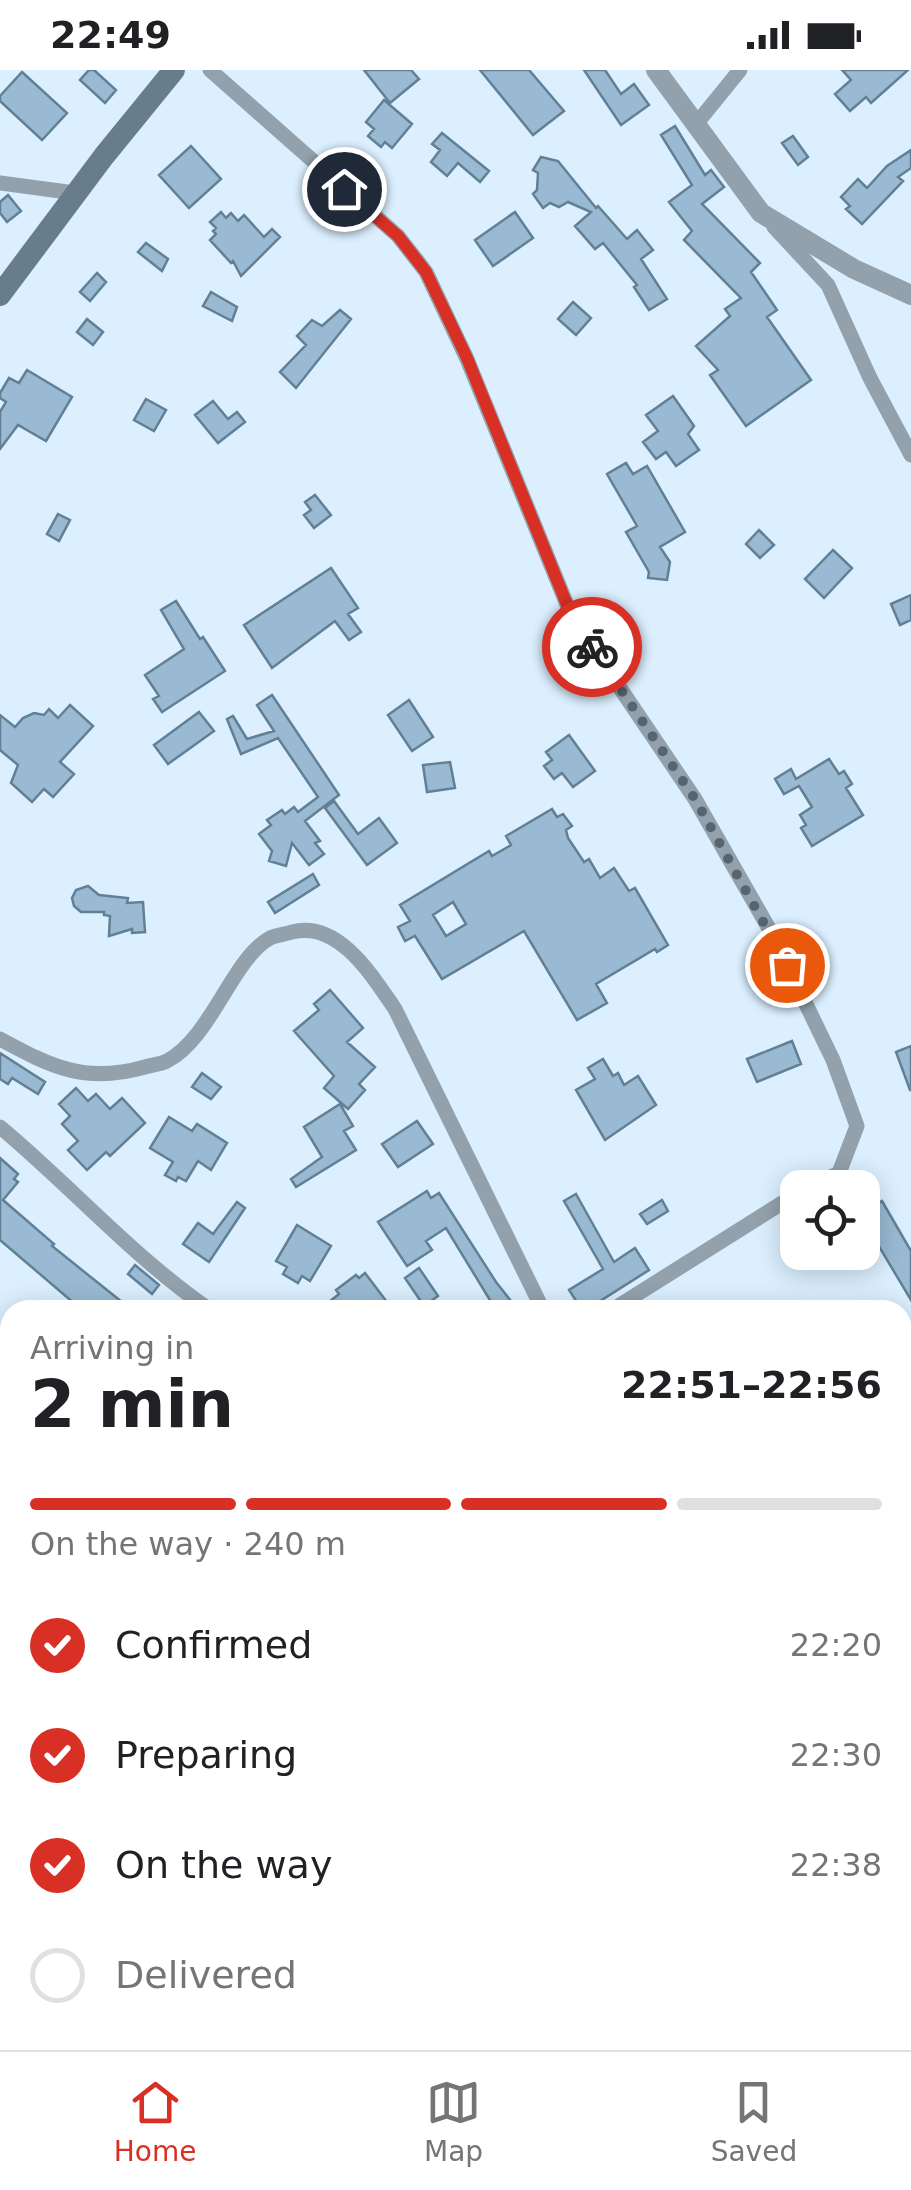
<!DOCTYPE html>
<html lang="en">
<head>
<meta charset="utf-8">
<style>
	:root { --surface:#fff; --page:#f6f6f6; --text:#202124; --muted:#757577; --line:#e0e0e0; --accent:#d93025 }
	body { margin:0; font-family:"DejaVu Sans",sans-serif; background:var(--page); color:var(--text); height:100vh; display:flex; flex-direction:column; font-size:38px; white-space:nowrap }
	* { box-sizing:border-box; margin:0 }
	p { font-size:32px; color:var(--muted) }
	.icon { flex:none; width:55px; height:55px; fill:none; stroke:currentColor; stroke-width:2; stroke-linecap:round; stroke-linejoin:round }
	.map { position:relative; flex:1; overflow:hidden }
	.panel { position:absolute; left:0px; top:1230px; width:912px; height:750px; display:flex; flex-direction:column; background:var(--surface); border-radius:30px 30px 0 0; box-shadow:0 5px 25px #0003 }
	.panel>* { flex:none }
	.buttons { position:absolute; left:780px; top:1100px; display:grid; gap:20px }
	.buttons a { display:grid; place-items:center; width:100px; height:100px; border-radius:20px; background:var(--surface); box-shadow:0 5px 25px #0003; font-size:50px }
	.pin { position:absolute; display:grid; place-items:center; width:85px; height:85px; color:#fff; margin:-42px; border:5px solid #fff; border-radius:50%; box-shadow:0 2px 10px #0007 }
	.courier { position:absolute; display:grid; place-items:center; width:100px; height:100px; margin:-50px; border:8px solid #d93025; border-radius:50%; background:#fff; color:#222; box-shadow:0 2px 12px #0007 }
	.summary em { font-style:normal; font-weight:600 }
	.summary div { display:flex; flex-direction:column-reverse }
	.summary { display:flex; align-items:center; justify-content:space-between; height:170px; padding:0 30px }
	h1 { font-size:65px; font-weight:600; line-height:75px }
	.bar { display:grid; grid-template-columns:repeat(4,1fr); gap:15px 10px; align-content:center; height:120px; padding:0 30px }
	.bar i { height:12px; border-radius:8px; background:var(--line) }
	.bar .selected { background:var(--accent) }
	.bar p { grid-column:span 4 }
	ol { padding:0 30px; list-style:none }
	li { display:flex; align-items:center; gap:30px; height:110px }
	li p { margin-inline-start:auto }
	li .icon { padding:10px; border-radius:50%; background:var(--accent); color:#fff; stroke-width:4 }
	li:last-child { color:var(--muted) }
	li i { width:55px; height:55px; border:5px solid var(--line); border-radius:50% }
	.status { display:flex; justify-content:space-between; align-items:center; height:70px; padding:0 50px; background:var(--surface); direction:ltr }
	.status svg { height:28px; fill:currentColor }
	.tabs { display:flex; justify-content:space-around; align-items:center; height:140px; border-top:2px solid var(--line); background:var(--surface); font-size:28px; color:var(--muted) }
	.tabs a { display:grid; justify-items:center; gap:5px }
	.tabs .selected { color:var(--accent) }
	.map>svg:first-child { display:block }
	.building { fill:#99bad2; stroke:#618096; stroke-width:2.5; fill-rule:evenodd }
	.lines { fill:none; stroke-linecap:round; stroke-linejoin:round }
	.minor { stroke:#93a1ac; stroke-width:15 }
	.tertiary { stroke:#93a1ac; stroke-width:20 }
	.secondary { stroke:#687d8c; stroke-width:22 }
	.done { stroke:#566570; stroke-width:10; stroke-dasharray:0 18 }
	.route { stroke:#d93025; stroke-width:12 }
</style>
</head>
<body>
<div class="status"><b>22:49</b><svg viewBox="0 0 49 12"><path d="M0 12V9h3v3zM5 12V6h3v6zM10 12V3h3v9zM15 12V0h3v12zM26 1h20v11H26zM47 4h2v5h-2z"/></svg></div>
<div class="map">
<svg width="911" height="1980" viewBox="0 0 911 1980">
	<rect width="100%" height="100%" fill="#dbeffe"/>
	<path class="building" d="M89,0h5l22,20 -11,13 -25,-23z
		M364,0h47l8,9 -29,24z
		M480,0h49l35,41 -31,24z
		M584,0h21l16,24 13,-10 15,21 -28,20z
		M842,0h66l-37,33 -5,-6 -16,14 -15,-17 16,-14z
		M22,2l45,41 -25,27 -42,-39v-5z
		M384,30l28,24 -20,24 -7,-6 -4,5 -13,-11 6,-7 -8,-7z
		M675,56l30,49 6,-5 13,17 -22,17 58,59 -9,9 26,38 -10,7 44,63 -65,46 -36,-51 8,-5 -22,-24 34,-30 -5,-7 16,-11 -57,-58 8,-9 -23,-29 23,-17 -31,-50z
		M442,63l47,38 -9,11 -22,-19 -11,13 -16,-14 9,-12 -8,-6z
		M793,66l15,21 -10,8 -16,-22z
		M191,76l30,33 -32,29 -30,-33z
		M911,80v18l-13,9 5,4 -41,43 -16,-15 4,-3 -9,-9 17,-18 9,9 20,-22z
		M541,87l17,4 38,47 2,-2 29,33 10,-9 16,20 -12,9 26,40 -18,11 -15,-23 3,-2 -34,-42 -8,6 -20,-23 16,-14 -23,-10 -9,5 -9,-4 -7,5 -10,-14 4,-4 1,-17 -5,-3z
		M8,125l13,16 -14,11 -7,-9v-11z
		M221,142l5,6 5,-5 7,8 6,-6 20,22 8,-8 8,8 -39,39 -8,-15 -2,2 -21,-23 6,-6 -3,-3 3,-3 -6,-6z
		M515,142l18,26 -40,28 -18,-26z
		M146,173l22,16 -6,12 -24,-19z
		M97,203l9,9 -16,19 -10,-9z
		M211,222l26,15 -5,14 -29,-15z
		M573,232l18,16 -15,17 -18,-16z
		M340,240l11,9 -55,69 -16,-16 26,-27 -9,-9 15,-16 10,6z
		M87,249l16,13 -10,13 -16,-13z
		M27,300l45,27 -26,44 -28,-16 -18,24v-37l6,-10 -6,-4v-5l9,-15 10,5z
		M673,326l21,30 -6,8 11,16 -23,16 -10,-14 -10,7 -13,-17 15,-11 -12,-16z
		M146,329l20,11 -12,21 -20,-11z
		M213,331l15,18 9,-7 8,10 -27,21 -23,-28z
		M626,393l7,11 14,-8 38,66 -25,15 10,15 -3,18 -19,-2 1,-6 -23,-40 11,-6 -30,-52z
		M315,425l16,20 -17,13 -10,-13 7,-5 -6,-8z
		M58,444l12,6 -11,21 -12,-7z
		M759,460l15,15 -14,13 -14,-14z
		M833,480l19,18 -28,30 -19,-19z
		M331,498l27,40 -10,6 13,18 -12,8 -14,-19 -63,47 -28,-43z
		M911,525v25l-11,5 -9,-21z
		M176,531l24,38 3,-2 22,34 -63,41 -9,-13 6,-3 -14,-21 39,-26 -23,-39z
		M272,625l67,100 -34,26 15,20 -5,2 9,11 -15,11 -17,-22 -6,23 -17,-5 3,-10 -13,-17 12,-9 -4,-5 15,-10 3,4 9,-7 4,5 20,-15 -40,-59 -37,16 -14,-35 6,-3 14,23 27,-8 -17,-26z
		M409,630l24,37 -21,14 -24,-36z
		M70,635l23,21 -33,36 14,12 -21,23 -9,-8 -12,13 -21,-19 7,-18 -18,-15v-35l15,12 8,-9 11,-5 10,2 5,-6 9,9z
		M199,642l15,19 -46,33 -14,-19z
		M569,665l26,36 -22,16 -11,-14 -8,6 -10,-13 8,-6 -6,-8z
		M829,689l10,15 5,-3 8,13 -6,4 17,27 -51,31 -11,-18 5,-3 -6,-10 12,-8 -13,-21 -15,8 -9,-15 16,-10 5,10z
		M450,692l5,26 -28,4 -4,-27z
		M334,731l24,33 21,-16 18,25 -30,22 -42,-57z
		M552,739l5,8 6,-3 9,12 -6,4 2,8 16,24 5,-3 11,19 14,-10 15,23 6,-3 33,57 -11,7 -2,-3 -59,35 11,19 -30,17 -53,-89 -82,48 -27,-43 -10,5 -7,-14 12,-6 -10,-16 89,-54 3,5 19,-11 -5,-9zM453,832l13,22 -20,12 -13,-21z
		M313,804l6,11 -44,28 -7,-11z
		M88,816l11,9 29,3 -1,5 16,-1 2,30 -13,1v-4l-23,7 1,-20 -6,-1v-3h-23l-7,-6 -2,-8 4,-8z
		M330,920l33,38 -16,14 28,25 -16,17 6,6 -17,19 -24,-21 10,-12 -40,-45 25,-21 -5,-6z
		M792,971l9,23 -44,18 -10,-23z
		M911,976v44h-1l-14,-38z
		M0,983l45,29 -7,12 -26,-16 -4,6 -8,-5z
		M603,989l10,17 5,-3 6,12 14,-9 18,29 -51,35 -29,-50 19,-11 -7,-11z
		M202,1003l19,14 -10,12 -19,-12z
		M76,1018l12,13 8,-7 14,15 12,-11 23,25 -35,33 -4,-4 -19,18 -19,-20 10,-9 -16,-17 8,-8 -11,-12z
		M340,1034l13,22 -9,5 12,19 -60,37 -5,-8 31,-22 -18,-30z
		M169,1047l23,14 5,-7 30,19 -16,27 -13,-9 -12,20 -8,-4 -2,4 -11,-6 8,-13 -23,-14z
		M417,1051l16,23 -35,23 -16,-23z
		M0,1088l18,16 -4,5 4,3 -15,18 51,44 -2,2 80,64h-50l-82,-70z
		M427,1121l4,7 8,-5 57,89 22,28h-22l-50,-82 -20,13 6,9 -25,16 -29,-44z
		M576,1124l38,68 21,-14 14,22 -63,40h-4l-13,-20 34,-21 -39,-68z
		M662,1130l6,11 -21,13 -7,-10z
		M882,1131l29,50v49l-49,-82v-5z
		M237,1132l8,6 -36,54 -26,-18 15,-21 15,11z
		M297,1155l34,21 -21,35 -8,-5 -4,7 -15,-9 4,-7 -11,-6z
		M135,1195l24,20 -7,9 -24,-20z
		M419,1198l19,28 -14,10 -19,-28z
		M365,1203l28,37h-74l20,-16 -3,-4 20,-15 3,3z"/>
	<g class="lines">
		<path class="minor" d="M210,0l188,166 28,36 41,87 105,258 123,182 77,135 61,126 24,66 -18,47 -30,15
			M697,53l43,-53
			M0,113l75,10
			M774,157l54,58 42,93 41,77
			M0,969c52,28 85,45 145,28 7,-2 16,-3 22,-6 45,-24 65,-102 103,-123 6,-3 16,-4 22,-6 47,-12 81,45 103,77l148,301
			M0,1057c72,60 133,130 210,183
			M612,1240l186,-117
			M0,1605l10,6
			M0,1908l10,-15
			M502,1980l9,-10"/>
		<path class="tertiary" d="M656,0l105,143 93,56 57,26"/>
		<path class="secondary" d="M0,225l104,-139 70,-86"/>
	</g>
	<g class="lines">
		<path class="done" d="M592,577l103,152 92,166"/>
		<path class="route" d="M344,119l54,47 28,36 41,86 105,259 20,30"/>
	</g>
</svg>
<div class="buttons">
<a><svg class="icon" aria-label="locate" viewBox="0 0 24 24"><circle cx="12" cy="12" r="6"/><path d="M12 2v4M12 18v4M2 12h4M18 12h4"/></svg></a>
</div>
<div class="pin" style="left:787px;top:895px;background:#ea580c"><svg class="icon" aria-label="bag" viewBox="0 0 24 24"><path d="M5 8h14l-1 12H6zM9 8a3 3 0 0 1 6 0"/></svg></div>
<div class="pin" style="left:344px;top:119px;background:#1f2937"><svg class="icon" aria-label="home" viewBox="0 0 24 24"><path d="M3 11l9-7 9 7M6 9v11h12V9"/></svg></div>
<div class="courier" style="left:592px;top:577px"><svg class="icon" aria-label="bike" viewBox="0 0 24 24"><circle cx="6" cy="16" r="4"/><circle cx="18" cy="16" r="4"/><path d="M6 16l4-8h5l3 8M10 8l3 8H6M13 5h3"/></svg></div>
<section class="panel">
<div class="summary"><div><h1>2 min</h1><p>Arriving in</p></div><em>22:51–22:56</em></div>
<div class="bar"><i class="selected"></i><i class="selected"></i><i class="selected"></i><i></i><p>On the way · 240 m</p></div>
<ol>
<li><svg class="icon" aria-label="check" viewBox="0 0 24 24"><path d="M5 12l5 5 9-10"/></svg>Confirmed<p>22:20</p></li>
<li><svg class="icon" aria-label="check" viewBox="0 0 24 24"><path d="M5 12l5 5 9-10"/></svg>Preparing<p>22:30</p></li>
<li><svg class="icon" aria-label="check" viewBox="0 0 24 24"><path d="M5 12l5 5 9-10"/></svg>On the way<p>22:38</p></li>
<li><i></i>Delivered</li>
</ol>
</section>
</div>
<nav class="tabs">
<a class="selected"><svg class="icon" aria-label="home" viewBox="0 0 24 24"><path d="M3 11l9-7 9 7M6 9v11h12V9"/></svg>Home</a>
<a><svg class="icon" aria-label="map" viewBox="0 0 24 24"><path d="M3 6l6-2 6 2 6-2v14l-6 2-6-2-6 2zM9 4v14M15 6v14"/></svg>Map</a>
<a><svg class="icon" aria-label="saved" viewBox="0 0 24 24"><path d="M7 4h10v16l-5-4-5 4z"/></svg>Saved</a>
</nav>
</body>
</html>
